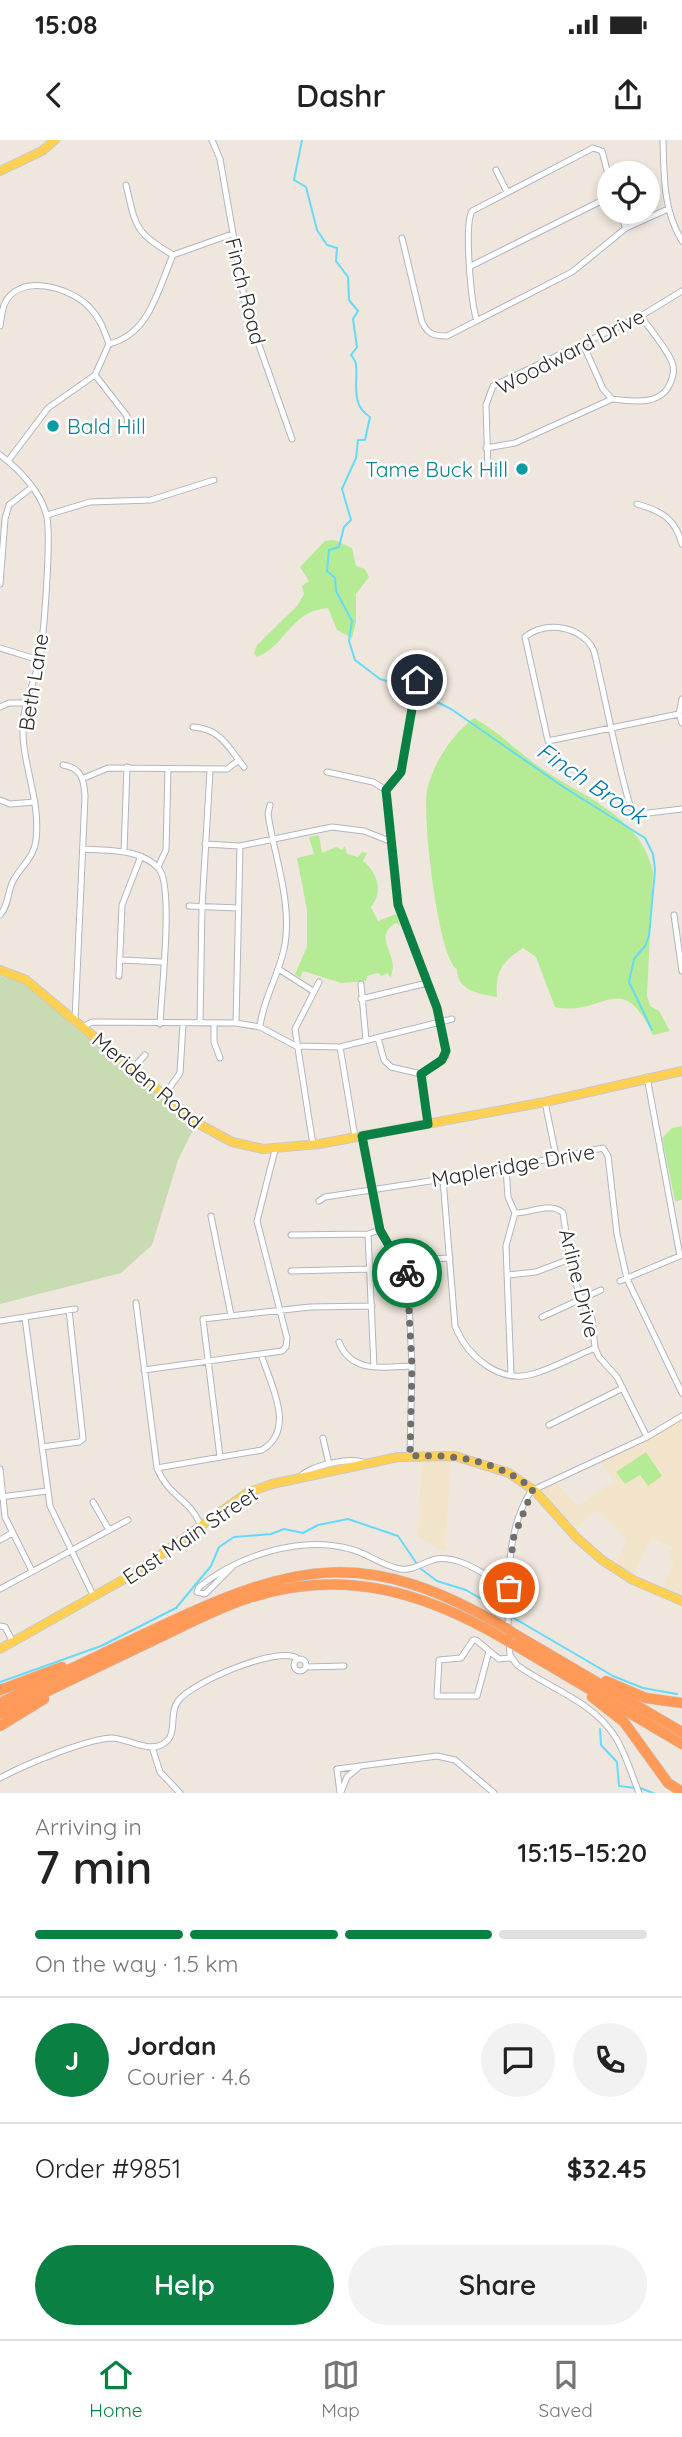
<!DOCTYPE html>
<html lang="en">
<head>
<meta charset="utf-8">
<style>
	:root { --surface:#fff; --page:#f2f2f2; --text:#222; --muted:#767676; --line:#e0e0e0; --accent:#0b8043 }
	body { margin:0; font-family:Quicksand,sans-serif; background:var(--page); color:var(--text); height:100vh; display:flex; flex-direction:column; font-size:26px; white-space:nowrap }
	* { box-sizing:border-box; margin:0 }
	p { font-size:23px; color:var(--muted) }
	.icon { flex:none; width:38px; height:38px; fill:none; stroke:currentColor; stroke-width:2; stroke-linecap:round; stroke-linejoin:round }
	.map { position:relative; height:1653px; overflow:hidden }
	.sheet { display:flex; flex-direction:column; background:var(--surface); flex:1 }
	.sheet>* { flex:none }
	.controls { position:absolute; left:597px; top:21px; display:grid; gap:14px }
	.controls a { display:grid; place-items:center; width:63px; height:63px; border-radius:50%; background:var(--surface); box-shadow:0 4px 10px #0003; font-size:35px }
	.pin { position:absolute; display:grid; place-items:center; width:60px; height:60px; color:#fff; margin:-30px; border:4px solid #fff; border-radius:50%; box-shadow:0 2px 7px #0007 }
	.courier { position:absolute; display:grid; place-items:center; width:70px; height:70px; margin:-35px; border:5px solid #0b8043; border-radius:50%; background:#fff; color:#222; box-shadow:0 2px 9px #0007 }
	.overview em { font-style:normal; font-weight:600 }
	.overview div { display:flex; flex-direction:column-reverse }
	.overview { display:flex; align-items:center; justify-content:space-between; height:119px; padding:0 35px }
	h1 { font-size:46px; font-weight:600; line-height:52px }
	.bar { display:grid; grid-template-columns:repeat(4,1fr); gap:10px 7px; align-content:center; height:84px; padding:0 35px }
	.bar i { height:9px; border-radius:5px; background:var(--line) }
	.bar .selected { background:var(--accent) }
	.bar p { grid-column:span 4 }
	.line { display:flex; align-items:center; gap:18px; padding:0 35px; border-top:2px solid var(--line) }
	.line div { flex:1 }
	.round { display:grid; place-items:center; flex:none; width:74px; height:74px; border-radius:37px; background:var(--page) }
	.button { display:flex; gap:14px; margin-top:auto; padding:14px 35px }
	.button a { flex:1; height:80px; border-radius:42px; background:var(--accent); color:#fff; font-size:28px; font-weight:600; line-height:80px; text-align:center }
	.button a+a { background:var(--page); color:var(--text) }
	.status { display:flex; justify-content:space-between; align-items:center; height:49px; padding:0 35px; background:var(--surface); direction:ltr }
	.status svg { height:19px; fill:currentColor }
	header { display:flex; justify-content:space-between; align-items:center; height:91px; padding:0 35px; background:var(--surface); font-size:32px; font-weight:600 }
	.menu { display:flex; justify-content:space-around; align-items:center; height:98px; border-top:2px solid var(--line); background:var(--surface); font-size:19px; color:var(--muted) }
	.menu a { display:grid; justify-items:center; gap:4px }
	.menu .selected { color:var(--accent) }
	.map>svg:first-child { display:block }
	.education { fill:#f2e4cb }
	.green { fill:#b5eb94 }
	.cemetery { fill:#c8dbb2 }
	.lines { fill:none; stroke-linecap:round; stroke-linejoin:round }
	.stream { stroke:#66dafb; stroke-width:2 }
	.minor-casing { stroke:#b1b5c1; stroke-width:7 }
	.major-casing { stroke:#c8c8c8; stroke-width:10 }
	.highway-casing { stroke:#c8c8c8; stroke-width:11 }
	.minor { stroke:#fff; stroke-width:5 }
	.major { stroke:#ffd052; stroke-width:8 }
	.highway { stroke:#ff9a58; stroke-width:10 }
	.highway-bridge-casing { stroke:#c8c8c8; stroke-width:11; stroke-linecap:butt }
	.highway-bridge { stroke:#ff9a58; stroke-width:10 }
	.done { stroke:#706d6a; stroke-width:7; stroke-dasharray:0 12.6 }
	.route { stroke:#0b8043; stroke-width:9 }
	.culture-dot { fill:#0f9aa8; stroke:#fff; stroke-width:2.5 }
	.labels { text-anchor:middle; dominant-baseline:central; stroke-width:5; stroke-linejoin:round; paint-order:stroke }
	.street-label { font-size:21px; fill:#2c2c2c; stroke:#fff }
	.culture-label { font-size:21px; fill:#0d838f; stroke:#fff; text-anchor:start }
	.water-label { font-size:23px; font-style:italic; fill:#0078ac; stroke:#fff }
</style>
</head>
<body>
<div class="status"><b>15:08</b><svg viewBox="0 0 49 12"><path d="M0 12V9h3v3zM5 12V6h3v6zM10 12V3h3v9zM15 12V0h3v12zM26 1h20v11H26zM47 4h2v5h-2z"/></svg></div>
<header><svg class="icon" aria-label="back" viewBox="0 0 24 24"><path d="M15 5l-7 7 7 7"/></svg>Dashr<svg class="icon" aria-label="share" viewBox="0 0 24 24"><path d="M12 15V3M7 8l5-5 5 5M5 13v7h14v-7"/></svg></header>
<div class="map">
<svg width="682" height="1653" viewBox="0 0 682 1653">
	<rect width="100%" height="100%" fill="#efe7dd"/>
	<path class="education" d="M682,1279v176l-20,-9 13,-24 -8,-4 6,-11 -21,-8 -19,34 -17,-10 11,-22 -30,-31 -21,18 -37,-39 17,-7 22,24 36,-25 -13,-19z
		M451,1320v1l-6,91 -28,-15 5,-76z"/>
	<path class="green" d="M334,400l18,8 4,18 9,3 4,8 -13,17v28l-4,16 -15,-8 -9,-22c-38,3 -41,37 -71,49l-3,-4 3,-8 41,-40 6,-11 -2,-8 7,-5 -9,-14 25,-26z
		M474,578c23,13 39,29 60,45 42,32 107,50 119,109l-6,123 3,11 9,5 11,20 -17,4c-32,-69 -50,-17 -98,-28l-19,-50 -13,-9c-21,14 -28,23 -26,49 -17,-3 -40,-6 -40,-28 -19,-10 -35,-155 -30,-179 6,-26 25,-56 47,-72z
		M319,695l3,18 14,-6 6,3 3,-4 2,8 11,3 4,-5 5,1 -4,8c14,11 21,30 8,46l7,14 18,-7 4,11 -4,-2c-21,12 -4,26 -3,43 0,4 -2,8 -2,12l-4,-5 -5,3 -4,-3 -11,3 -1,5 -25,2 -38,-12 -3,7 -5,-4 12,-27v-37l-10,-52 17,-4 -5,-17z
		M682,986v74l-7,1 -13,-63 10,-10z
		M646,1312l16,24 -14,10 -8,-11 -15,9 -9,-12z"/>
	<path class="cemetery" d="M0,836l22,6 172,146 -16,32 -26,85 -31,28 -121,31z"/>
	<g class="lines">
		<path class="stream" d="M302,0l-8,40 12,7 11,43 10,15 10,3 -1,13 12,16 1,23 9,11 -5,8 4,28 -6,8c2,3 5,6 5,10 2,17 -6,40 14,52l-5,23h-7l-2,18 -14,31 9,31 -7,7 -5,20 -10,3 -2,21 8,7 1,13 16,30 -3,20 6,19 25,19 32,10
			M419,553l32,16 114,79 80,50 8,16 2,16 -6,66 -4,10 -11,13 -5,23 23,48
			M421,1429l16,12 29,9 147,86 30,12 34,6
			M0,1542l101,-36 75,-38 35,-42 8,-19 15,-10 37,-3 13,-5 19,4 15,-8 30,-6 50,17 19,28
			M600,1589l1,16 16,17 2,24 16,2
			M640,1648l13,5"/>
		<defs>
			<path id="minor" d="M212,0l8,19 26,149 46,131
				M663,0c1,35 0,70 19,101
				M496,30l11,22
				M126,45c10,42 8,47 47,70
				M619,72l7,16
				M402,98l20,84c6,12 11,14 25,14l125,-64 54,-44 42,-19
				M471,126l138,-69
				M477,181c-6,-17 -13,-96 -5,-110l121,-63 9,3 7,27
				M0,186c1,-6 2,-15 4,-21 14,-33 66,-18 85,2 11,11 15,23 20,37l-14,31 -47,33 -40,53
				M109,204c41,-10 49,-55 64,-89l59,-21
				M583,204l20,45 9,10c24,3 53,7 60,-21 2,-5 2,-10 0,-16 -7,-16 -21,-31 -31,-46
				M95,235l32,41 1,9
				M486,308l29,-5 97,-44
				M0,315c19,14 43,39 47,63 4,23 -3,119 -8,144 -5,21 -15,40 -16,62 -2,39 18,75 13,116 -2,18 -15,26 -23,41 -6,12 -4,24 -13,34
				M488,330l-2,-65 7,-19 148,-70 41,-25
				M637,364c24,7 38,14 45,40
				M47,375l43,-13 61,-2 63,-20
				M0,444l5,-65 4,-14 22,-17
				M0,508l39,12
				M682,559l-3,15 3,9
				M0,567l9,-4h17
				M679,574l-131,27 -23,-104c20,-17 58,-11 69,14 12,50 21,102 35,151 2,7 5,10 11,12l42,-5
				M193,587c28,2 35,20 51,40
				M63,625c19,3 21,15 22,31l-10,224
				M327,632l46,10 13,8 12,115 39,103 9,48 -25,18 -30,-7 -7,-7 -6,-22
				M84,638l24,-10 119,1 12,-9
				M386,650l15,-18 16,-92
				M0,660l10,4 25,-2
				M205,704l35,2 92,-19 32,4 28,11
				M83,709c25,2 58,-1 76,20 15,18 2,127 1,155
				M124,712l3,-85
				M158,727l8,-17 2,-81
				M189,766l49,2
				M674,775l8,56
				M121,820l42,2
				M280,830l33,21
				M119,836l3,-71 19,-49
				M361,844l5,56
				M361,859l66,-16
				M200,883l2,-116 8,-136
				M214,883v19l6,16
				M236,883l4,-177
				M83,887l9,-5 144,1 24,4 36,19 44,1 112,-28
				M260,887c3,-29 20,-53 25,-83 7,-42 -11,-89 -17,-130l2,-9
				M340,907l15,90
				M132,929l13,-14
				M421,934l7,50
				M647,937l33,179
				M163,957l17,-24 3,-49
				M545,962l11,54
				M362,996l18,94 8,14 19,16 5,106 -2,90
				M313,1005l-18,-116 24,-47
				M506,1028l2,29 7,16
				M443,1039l12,147c12,30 44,58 78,48 21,-6 42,-18 62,-26
				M319,1061l6,-4 151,-23 127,-26 5,8 9,78 10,45 55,114
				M515,1073c16,0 36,-12 48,0l7,46 10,39 12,21 3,29 4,9 18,20 30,60
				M211,1076l20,99
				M368,1094l6,133
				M291,1095l77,-1 12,-4
				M407,1120l43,-2
				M291,1131l79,-2
				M507,1135l29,-3 34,-13
				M620,1141l62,-26
				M136,1163l21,165c12,30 33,30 44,58
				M542,1177l59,-27
				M25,1178l25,188 44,91
				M0,1181l75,-12
				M339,1202c12,32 45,25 73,24
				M144,1230l138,-19 4,-4 1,-9 -30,-117 18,-71
				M511,1234l-5,-128 9,-33
				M549,1285l74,-37
				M323,1298l6,26
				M42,1307l37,-5 4,-3 -14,-129
				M220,1317l-17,-138 107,-12 62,-1
				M157,1328l105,-18c35,-21 8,-66 -1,-96
				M0,1329l5,48 27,54
				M299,1339c7,-13 51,-22 64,-17
				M0,1357l47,-6
				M93,1362l16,28
				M0,1400l12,-7
				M232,1427l-27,27 -8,-2 2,-5c39,-31 101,-52 151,-38 17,4 33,17 50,20 13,2 24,-7 36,-10 25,-4 52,18 73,30
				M0,1449l128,-69
				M0,1486l5,1 8,15
				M508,1490c1,-47 -3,-98 23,-139l116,-54 35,-21
				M509,1503l1,12 7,10c33,24 76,36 99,73 10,17 16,37 23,55
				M489,1511l-12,45h-40l2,-36 22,-2 12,-18h3l23,19 12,-1
				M294 1525a6 6 0 1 1 12 0a6 6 0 1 1-12 0Z
				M306,1527l38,-1
				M152,1607l8,25 20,21
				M0,1638c24,-13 84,-38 111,-40 17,0 36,15 52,6 16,-9 5,-30 15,-43 14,-19 103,-57 120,-42
				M341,1652l6,-15 12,-10
				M340,1653l-3,-24 100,-13 18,4 39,33"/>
			<path id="major" d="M0,31l42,-20 13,-11
				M0,830l26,10 173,144 33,18 31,7 56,-5 226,-42 137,-31
				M0,1509l135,-76 112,-80 25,-9 126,-27 57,-1 54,17 26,18 42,47 25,22 31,20 49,21"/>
			<path id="highway" d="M513,1493l169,99
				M513,1504l169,100
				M606,1541l40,17 36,5
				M0,1550l62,-23
				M592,1557l32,25 44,61 14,9
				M0,1563c53,-26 106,-51 159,-76 139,-66 209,-80 347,1
				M0,1574c51,-25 103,-49 154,-74 30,-14 61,-31 92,-41 95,-32 177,-8 260,41
				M0,1586l44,-27"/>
		</defs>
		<use href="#minor" class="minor-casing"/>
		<use href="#major" class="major-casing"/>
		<use href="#highway" class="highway-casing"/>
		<use href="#minor" class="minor"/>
		<use href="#major" class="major"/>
		<use href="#highway" class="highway"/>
		<defs>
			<path id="highway-bridge" d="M506,1488l7,5
				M506,1500l7,4"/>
		</defs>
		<use href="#highway-bridge" class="highway-bridge-casing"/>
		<use href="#highway-bridge" class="highway-bridge"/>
	</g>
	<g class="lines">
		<path class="done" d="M407,1133l5,93 -2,90c45,-2 86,4 123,33l-20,50 -4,49"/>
		<path class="route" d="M407,1133v-13l-19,-16 -8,-14 -18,-94 66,-12 -7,-50 21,-14 4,-9 -9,-43 -39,-103 -12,-115 15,-18 16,-92"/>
	</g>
	<g class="culture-dot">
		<circle cx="53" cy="286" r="7"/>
		<circle cx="522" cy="329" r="7"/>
	</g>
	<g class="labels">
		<g class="street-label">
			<text transform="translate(246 151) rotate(76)">Finch Road</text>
			<text transform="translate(570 211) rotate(-27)">Woodward Drive</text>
			<text transform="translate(33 542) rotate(-81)">Beth Lane</text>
			<text transform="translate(148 940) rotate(40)">Meriden Road</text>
			<text transform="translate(513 1025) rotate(-10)">Mapleridge Drive</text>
			<text transform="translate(580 1143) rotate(76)">Arline Drive</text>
			<text transform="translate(190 1395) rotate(-34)">East Main Street</text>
		</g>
		<g class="culture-label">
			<text x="67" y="286">Bald Hill</text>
			<text x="508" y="329" text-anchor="end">Tame Buck Hill</text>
		</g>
		<g class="water-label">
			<text transform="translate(592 643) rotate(34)">Finch Brook</text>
		</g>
	</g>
</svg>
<div class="controls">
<a><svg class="icon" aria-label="locate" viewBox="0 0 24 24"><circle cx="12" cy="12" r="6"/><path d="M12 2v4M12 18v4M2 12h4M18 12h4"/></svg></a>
</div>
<div class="pin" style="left:509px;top:1448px;background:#ea580c"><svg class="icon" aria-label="bag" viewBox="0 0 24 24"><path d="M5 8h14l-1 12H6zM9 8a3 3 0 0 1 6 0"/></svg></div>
<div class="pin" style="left:417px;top:540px;background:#1f2937"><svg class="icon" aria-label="home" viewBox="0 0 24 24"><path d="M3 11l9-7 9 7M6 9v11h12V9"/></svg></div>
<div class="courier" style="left:407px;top:1133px"><svg class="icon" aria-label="bike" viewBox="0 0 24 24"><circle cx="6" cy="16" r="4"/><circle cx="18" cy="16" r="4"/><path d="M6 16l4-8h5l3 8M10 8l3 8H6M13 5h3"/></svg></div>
</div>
<section class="sheet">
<div class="overview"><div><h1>7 min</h1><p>Arriving in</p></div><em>15:15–15:20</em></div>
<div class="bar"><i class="selected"></i><i class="selected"></i><i class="selected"></i><i></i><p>On the way · 1.5 km</p></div>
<div class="line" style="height:126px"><b class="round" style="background:var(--accent);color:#fff">J</b><div><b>Jordan</b><p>Courier · 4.6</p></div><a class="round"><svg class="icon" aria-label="chat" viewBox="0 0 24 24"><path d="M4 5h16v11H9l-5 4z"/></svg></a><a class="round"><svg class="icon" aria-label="phone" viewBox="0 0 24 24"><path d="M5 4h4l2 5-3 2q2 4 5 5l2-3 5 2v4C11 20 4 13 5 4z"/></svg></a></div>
<div class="line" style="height:91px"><div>Order #9851</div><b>$32.45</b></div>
<div class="button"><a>Help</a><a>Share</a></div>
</section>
<nav class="menu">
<a class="selected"><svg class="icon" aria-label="home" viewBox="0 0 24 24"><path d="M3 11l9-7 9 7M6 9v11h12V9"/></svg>Home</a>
<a><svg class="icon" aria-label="map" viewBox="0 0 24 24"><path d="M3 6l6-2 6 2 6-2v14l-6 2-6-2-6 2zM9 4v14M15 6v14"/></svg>Map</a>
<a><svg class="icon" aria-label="saved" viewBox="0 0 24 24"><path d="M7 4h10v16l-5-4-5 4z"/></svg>Saved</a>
</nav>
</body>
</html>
